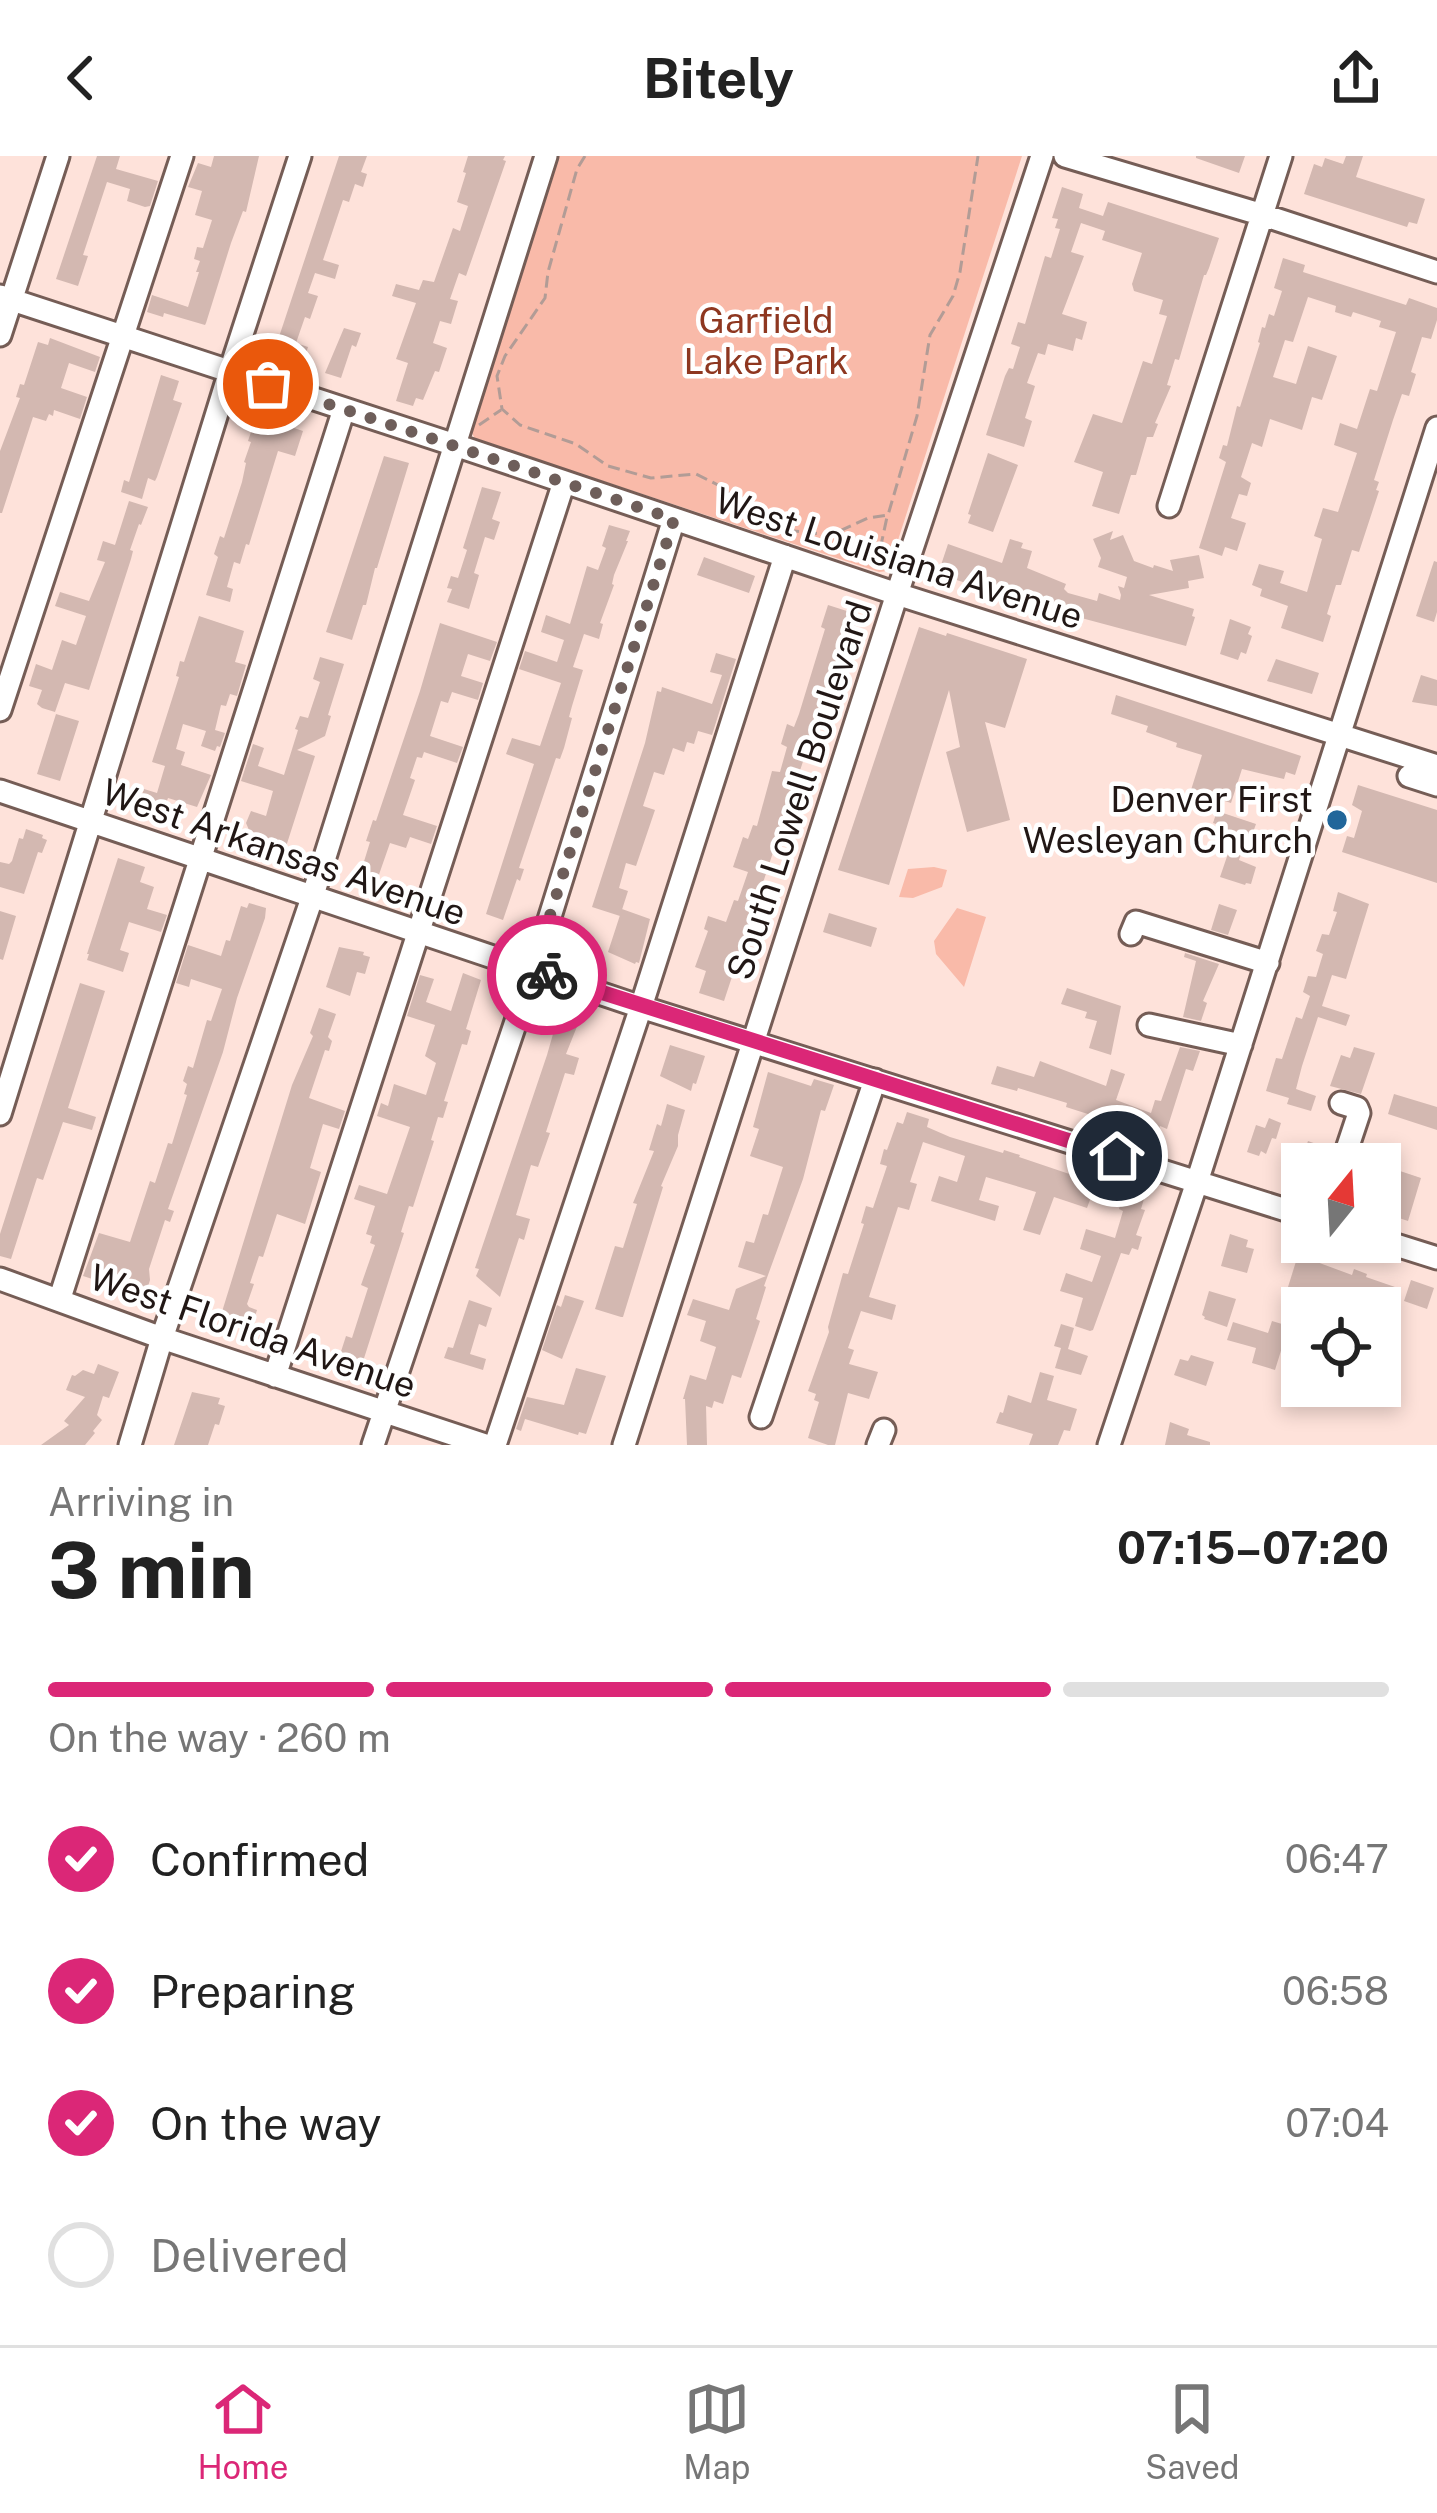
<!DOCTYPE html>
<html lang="en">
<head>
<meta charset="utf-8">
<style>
	:root { --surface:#fff; --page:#f2f2f2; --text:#222; --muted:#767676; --line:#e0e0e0; --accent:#db2777 }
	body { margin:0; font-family:"Public Sans",sans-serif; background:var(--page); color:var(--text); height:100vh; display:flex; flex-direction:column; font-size:45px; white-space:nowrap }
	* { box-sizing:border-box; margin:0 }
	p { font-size:39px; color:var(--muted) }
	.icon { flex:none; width:66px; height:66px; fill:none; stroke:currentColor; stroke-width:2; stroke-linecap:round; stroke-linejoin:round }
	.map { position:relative; height:1289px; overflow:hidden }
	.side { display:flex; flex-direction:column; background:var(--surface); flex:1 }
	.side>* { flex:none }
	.needle { width:78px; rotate:18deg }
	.controls { position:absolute; left:1281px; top:987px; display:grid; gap:24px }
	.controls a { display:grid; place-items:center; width:120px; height:120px; border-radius:0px; background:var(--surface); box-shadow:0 6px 18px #0003; font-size:60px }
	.pin { position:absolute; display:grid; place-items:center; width:102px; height:102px; color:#fff; margin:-51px; border:6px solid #fff; border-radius:50%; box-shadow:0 3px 12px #0007 }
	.courier { position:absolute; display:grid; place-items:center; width:120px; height:120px; margin:-60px; border:9px solid #db2777; border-radius:50%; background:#fff; color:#222; box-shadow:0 3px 15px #0007 }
	.overview em { font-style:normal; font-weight:700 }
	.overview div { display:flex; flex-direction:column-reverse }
	.overview { display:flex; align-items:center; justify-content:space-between; height:204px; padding:0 48px }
	h1 { font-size:78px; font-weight:700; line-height:90px }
	.bar { display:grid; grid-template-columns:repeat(4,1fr); gap:18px 12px; align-content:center; height:144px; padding:0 48px }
	.bar i { height:15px; border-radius:9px; background:var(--line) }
	.bar .selected { background:var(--accent) }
	.bar p { grid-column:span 4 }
	ol { padding:0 48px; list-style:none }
	li { display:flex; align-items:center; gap:36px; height:132px }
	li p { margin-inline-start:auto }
	li .icon { padding:12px; border-radius:50%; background:var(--accent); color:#fff; stroke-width:4 }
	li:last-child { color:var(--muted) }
	li i { width:66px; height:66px; border:6px solid var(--line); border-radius:50% }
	header { display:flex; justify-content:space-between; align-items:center; height:156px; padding:0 48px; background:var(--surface); font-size:54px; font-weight:700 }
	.dock { display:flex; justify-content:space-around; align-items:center; height:168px; border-top:3px solid var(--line); background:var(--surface); font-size:33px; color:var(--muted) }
	.dock a { display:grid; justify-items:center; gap:6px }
	.dock .selected { color:var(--accent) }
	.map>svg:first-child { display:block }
	.green { fill:#f9baa9 }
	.building { fill:#d3b8b1 }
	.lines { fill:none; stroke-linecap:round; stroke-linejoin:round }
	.minor-casing { stroke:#755d56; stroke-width:27 }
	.path { stroke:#b29c96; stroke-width:3; stroke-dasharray:12 6; stroke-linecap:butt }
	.minor { stroke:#fff; stroke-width:21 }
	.done { stroke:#6e5e5a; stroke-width:12; stroke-dasharray:0 21.6 }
	.route { stroke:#db2777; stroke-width:15 }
	.poi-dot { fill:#21669a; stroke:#fff; stroke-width:4.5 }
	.labels { text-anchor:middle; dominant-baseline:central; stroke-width:9; stroke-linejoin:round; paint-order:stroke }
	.park-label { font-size:36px; fill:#8e3720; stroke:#fff }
	.street-label { font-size:36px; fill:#211715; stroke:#fff }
	.poi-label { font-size:36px; fill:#211715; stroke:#fff; text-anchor:end }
</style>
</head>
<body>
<header><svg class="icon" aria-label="back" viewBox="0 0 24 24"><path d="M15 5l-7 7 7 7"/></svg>Bitely<svg class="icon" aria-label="share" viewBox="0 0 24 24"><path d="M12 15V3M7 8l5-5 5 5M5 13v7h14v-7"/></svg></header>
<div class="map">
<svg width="1437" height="1289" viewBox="0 0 1437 1289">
	<rect width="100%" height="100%" fill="#fee2da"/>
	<path class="green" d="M556,0h466l-134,415 -9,1 -404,-133 -4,-8z
		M934,711l13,3 -5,17 -29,11 -14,-1 9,-28z
		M957,752l29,9 -22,70 -28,-33 -2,-13z"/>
	<path class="building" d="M97,0h23l-4,13 42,12 -8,25 -5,1 -18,-6 3,-12 -23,-7 -24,73 5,1 -10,30 -22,-7z
		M214,0h45l-13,56 -3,-1 -12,32 -25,80 -1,2 -41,-12 -1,4 -16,-5 5,-17 36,12 11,-35h-3l4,-11 -6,-2 3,-12 6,1 9,-28 -17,-5 7,-24 -14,-4 10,-24 13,4z
		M339,0h28l-6,16 6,2 -4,13 -8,-3 -6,18 -6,-2 -20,60 16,5 -4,14 -20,-6 -7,20 10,3 -8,23 -5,-2 -9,26 12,4 -4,12 -29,-10z
		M468,0h37l-2,4 3,1 -40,115 -7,-3 -9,26 8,2 -7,23 -11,-3 -7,22 14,5 -8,24 -4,-1 -12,29 -7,-2 -3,8 -17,-5 12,-38 -12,-4 20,-56 -24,-7 4,-12 23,6 4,-10 11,2 19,-54 7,3 8,-25 -11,-4 9,-29 -3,-1z
		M1196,0h49l-6,17 -43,-15z
		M1346,0h17l-7,21 69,22 -8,25 -8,-2 -2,5 -103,-33 10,-30 8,3 3,-9 18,6z
		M1062,31l21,7 -4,14 24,8 5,-14 111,36 -10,30 -3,7h-2l-25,85 -4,-1 -8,26 4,1 -16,37 3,1 -5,13h-6l-11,38h-5l-12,39 -27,-8 11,-34 -29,-10 19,-48 29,9 21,-62 9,3 15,-48 -8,-2 4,-14 -29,-9 -2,-7 10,-31 -40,-13 3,-9 -24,-8 -10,29 13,4 -22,58 25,8 -5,18 -6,-2 -3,13 -25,-7 -3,11 -7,-2 -11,30 8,3 -10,32 7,3 -8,26 -38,-12 19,-59 4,-8 4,1 7,-22 -9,-3 7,-22 7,2 20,-68 6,2 9,-29 -5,-1 3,-9 -6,-1z
		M1283,102l22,7 -2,7 103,33 3,-7 28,10v12l-6,19 -9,-2 -11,35 5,2 -7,22 -7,-2 -9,26 -19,60 5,2 -3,8 3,1 -20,61 -7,-2 -11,35h-5l-9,29 4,2 -8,26 -42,-14 7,-22 -28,-10 2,-7 -10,-4 7,-21 25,7 -4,12 27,9 15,-53 -8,-3 9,-28 15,4 19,-59 -23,-8 6,-22 17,6 13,-40 7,2 19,-59 -17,-5 2,-6 -28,-9 -2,5 -16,-5 1,-6 -28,-9 -15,45 -8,-2 -12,37 23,7 12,-38 29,10 -15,44 -10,-3 -10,33 -32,-11 -8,28 -10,-4 -11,34 10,6 -4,13 -8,-2 -8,24 15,5 -9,28 -12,-4 -3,9 -23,-8 27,-86 -7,-4 4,-13 4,1 10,-40 3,1 20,-64 -2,-1 4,-15 3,1 4,-14 5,2 8,-25 -8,-3z
		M344,172l17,5 -5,14 -4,-2 -11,33 -16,-5z
		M50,182l50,19 -5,15 -26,-9 -8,25 26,9 -7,22 -26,-9 -1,6 -4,-2 -3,7 -13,-4 -31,96h-2v-62l20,-53 -4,-1 4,-13 4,1 14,-43 10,3z
		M161,219l18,6 -6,19 9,3 -25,74 -2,4 -7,-3 -6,21 -21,-7 3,-12 5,2z
		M255,264l17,6 1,-5 30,10 -8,25 -17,-5 -29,94 -3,-1 -6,20 -6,-2 -7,25 6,2 -3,13 -24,-7 12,-38 -4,-3 6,-18 4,2 18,-56 4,-19 -2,-1 7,-20 -3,-1z
		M988,297l30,12 -25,67 -25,-9 3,-8 -3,-1z
		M384,300l25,7 -32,105h-2l-9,37h-3l-11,35 -26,-8z
		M482,331l19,5 -9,27 8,3 -6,18 -9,-3 -11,36 5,2 -10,34 -22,-7 5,-13 -5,-1 4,-12 7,2 9,-28 -4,-2z
		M129,345l19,6 -7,18 -2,-1 -9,26 3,1 -2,8 -42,131 -24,-7 -10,29 -13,-4 -5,-4 5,-14 -13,-4 7,-22 16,6 10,-30 14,5 10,-29 -31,-10 5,-14 29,9 16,-39 -8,-2 6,-19 12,4z
		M609,369l21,6 -4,10h2l-14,34 -2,9 2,1 -14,38 3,1 -4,15 -15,-5 -11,33 10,3 -11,36 -3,11 3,1 -8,30 -4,11 -4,-1 -37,110 5,1 -4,12 -3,-2 -14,41 -17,-6 48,-150 -28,-10 6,-16 28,8 21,-63 -42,-14 6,-18 32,11 7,-22 -23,-8 5,-17 24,9 17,-58 11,4 8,-22 -4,-2z
		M1113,375l-3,9 13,-5 11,26 19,7 1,-3 19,6 -3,-11 29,-5 5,23 -16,3 1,7 -40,7 45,14 -2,7 3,1 -9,29 -142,-38 -106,-34 10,-30 54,19 8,-24 13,4 -2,5 11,3 -5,17 39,16 -2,5 4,4 29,8 2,-8 21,7 1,-5 -3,-9 6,2 3,-11 -29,-10 3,-9 -8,-19z
		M704,401l51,19 -6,17 -52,-18z
		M1434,405l3,1v50l-3,10 -18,-6z
		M828,449l22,7 -1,10 -125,379 -25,-8 7,-22 -11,-4 13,-36 -4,-2 4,-13 18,6 8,-22 4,1 10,-29 -15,-5 10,-30 5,2 5,-14 4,1 15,-55 8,1 7,-25 -6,-3 6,-20 7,3 5,-13 26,-85 -4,-2z
		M199,460l45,15 -9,31 11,3 -9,31 -7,-2 -4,12 -5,-1 -6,25 10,3 -5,14 -3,-1 -2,5 -14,-5 5,-15 -23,-7 -7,25 9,3 -4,13 30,10 -14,32 -29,-9 -7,19 -24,-8 7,-20 13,4 8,-27 -13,-4 27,-85 -3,-1 4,-15 4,1z
		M1230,463l21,8 -3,7 4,2 -6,18 -5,-2 -3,8 -18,-6z
		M440,467l57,19 -7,19 -22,-7 -7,22 22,7 -5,17 -26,-8 -4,11 -7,-2 -11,35 33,11 -6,16 -33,-11 -2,6 -5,-1 -7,21 5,2 -12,35 34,11 -6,18 -21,-7 -4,11 -16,-5 -15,43 -17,-5 12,-39 -4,-1 7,-21 3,1 44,-130z
		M919,471l27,9 1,-3 80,26 -22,69 -20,-6 25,98 -43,12 -21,-80 14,-5 -11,-57 -60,195 -51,-15z
		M716,497l20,6 -24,76 -14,-4 -4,13 -7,-2 -3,10 -11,-4 -9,27 -10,-3 -11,34 12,4 -19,56 -10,-3 -7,25 9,3 -8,25 -28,-9 53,-164 12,-52 4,1 1,-5 50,17 10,-29 -12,-3z
		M320,501l24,7 -16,51 3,1 -6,20 -28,14 18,6 -32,100 -22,-7 2,-9 -3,-1 1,-3 -12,-6 -3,-7 5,-12 15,5 7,-25 -32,-10 12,-37 11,4 -6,18 26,9 14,-45 -3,-1 5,-13 8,2 12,-36 -7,-3z
		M1276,503l43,14 -7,21 -45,-13z
		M1421,519l16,5v26l-25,-4z
		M1116,539l185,61 -6,19 -9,-3 -2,7 -42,-10 -11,34 -40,-13 11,-35 -26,-8 1,-4 -31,-11 2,-6 -37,-12z
		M56,558l23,7 -19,60 -23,-7z
		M1358,629l79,25v73l-95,-31 5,-16 7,2 8,-27 -10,-6z
		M1217,655l39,13 -5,14 -4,-2 -8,24 17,7 -5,17 -5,-1 -1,2 -25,-8 14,-41 -16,-5 1,-6 -6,-2z
		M26,673l17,6 -1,3 5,2 -5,13 -4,-1 -14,42 -24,-7v-25l9,2 3,-3 7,-23 4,1z
		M118,702l27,9 -5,15 14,5 -7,22 20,6 -6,17 -32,-10 -9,28 9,3 -6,19 -36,-12 2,-6h-2z
		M1338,736l31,12 -23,75 -14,-4 -10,31 28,9 -4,11 -28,-9 -16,49 -6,23 20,7 -5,15 -24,-7 2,-6 -23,-7 10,-33 6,1 14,-42 6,2 8,-23 -7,-4 5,-16 8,1 7,-23 -7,-3 6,-17 7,1 8,-23 -4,-1z
		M249,747l17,5 -1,10 -28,80 -14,54 -55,157 6,2 -4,11 -5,-2 -16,49 1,11 -5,16 -62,-20 16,-43 31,9 20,-61 5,2 13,-40 4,1 15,-49 -3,-1 3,-10 -4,-3 5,-15 5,2 14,-48 4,1 11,-32 -31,-10 -2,8 -13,-4 12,-38 33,11 5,-16 4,1 11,-35 6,2z
		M1219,748l18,6 -9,25 -17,-5z
		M622,753l28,10 -11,44 -3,-1 -1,2 -27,-12z
		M0,755l16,5 -13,44 -3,-1z
		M829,757l48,15 -6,19 -48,-15z
		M339,791l25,5 -1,3 7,2 -5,17 -8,-2 -7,24 -24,-9z
		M1185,797l34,11 -16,37 4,2 -6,18 -18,-4 13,-56 -12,-4z
		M463,817l18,7 -15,49 5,2 -4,14 -5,-1 -18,57 4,1 -5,16 -5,-1 -7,23 3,1 -21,66 -4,-1 -8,26 3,1 -45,141 -23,-7 10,-31 6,2 16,-50 -7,-3 14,-40 -5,-2 2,-7 -6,-2 9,-28 -21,-7 5,-14 28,9 23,-67 -33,-11 4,-13 7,3 6,-22 32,11 10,-32 -11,-7 10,-31 -28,-9 13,-41 14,4 -8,23 25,9z
		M80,827l25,8 -37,117 28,9 -4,13 -29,-8 -20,58 -6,-2 -26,81 -11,-3v-22z
		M1067,832l54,18 -10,49 -22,-7 8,-27 -12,-3 2,-6 -26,-8z
		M554,849l28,9 -16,40 13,4 -5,17 -9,-2 -19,59 4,1 -12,34 -7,-2 -15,50 14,4 -6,21 -5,-2 -19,59 -24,-21 3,-7 -4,-1 72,-213 8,-28 -7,-3z
		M319,852l17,6 -8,23 4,4 -3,10 -4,-1 -16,48 36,13 -6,18 -16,-5 -13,44 11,4 -16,52 -28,-10 -14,43 -4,-1 -9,27 4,1 -7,20 2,3 8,3 -5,16 -7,-1 -24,-10 71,-230 21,-49 -3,-3z
		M670,889l35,11 -9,28 -3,-1 -2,8 -31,-15z
		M1180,891l20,4 -7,20 -7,-2 -19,60 -7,-3 -1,4 -29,-10 -1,4 -37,-13 -1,4 -25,-8 1,-4 -49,-15 -1,3 -26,-7 6,-18 37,11 6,-16 66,25 5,-17 14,5 -9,26 35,13 4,-13 6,1z
		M1354,891l21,6 -14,41 -31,-8 11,-31 9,3z
		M768,916l43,14 3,-7 20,6 -9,26 -4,-1 -18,69 -39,107 2,1 -10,32 4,2 -19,57 -9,-3 -9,29 -9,-3 -2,7 -6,-2 1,39h-20l-2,-46h-2l7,-24 16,5 10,-33 -16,-6 6,-20 -19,-6 6,-16 36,11 7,-21 30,-13 -28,-9 8,-26 8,2 9,-29 5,1 15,-48 -33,-11 9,-27 -6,-2z
		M1394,938l43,13v23l-49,-16z
		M667,948l18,6 -7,25v11l-17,40 2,1 -40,130h-2l-26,-8 20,-63 8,2 14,-44 -4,-1 21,-52 -5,-1 7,-23 1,-3 4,2z
		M907,956l22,7 -2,8 23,10 53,16 1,-3 16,5 -1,2 77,26 -9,25 -33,-11 -14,38 -17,-5 13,-38 -50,-15 -7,23 20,6 -4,15 -64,-20 8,-25 18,6 8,-26 -42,-14 -13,40 7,2 -8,26 -11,-3 -29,90 27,8 -4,15 -31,-9 -13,37 6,2 -5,14 29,8 -9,27 -21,-6 -13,52h-7l-20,-7 11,-36 -5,-2 2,-6 -8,-3 21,-59 -1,-5 15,-54 5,1 16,-50 -3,-1 5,-17 7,2 14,-42 -7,-2 4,-15 3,1 10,-28 6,2z
		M1269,962l12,5 -5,16 -4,-1 -6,16 -5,-3 -2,5 -12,-4 9,-27 9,3z
		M1308,985l22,8 -5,15h-25z
		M1400,1015l21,7 -13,43 -21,-7z
		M1124,1037l20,6 -3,10 4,1 -9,25 6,2 -4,13 -6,-2 -3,7 -8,-2 -28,77 -3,1 -15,-5 8,-28 -23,-7 6,-18 26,9 9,-26 -21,-7 6,-20 29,9 8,-27 -4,-2z
		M1230,1078l18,6 -2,7 8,2 -7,24 -26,-7z
		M1298,1099l54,20 2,-6 13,5 -1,3 29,10 -7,16 -6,-2 -3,7 -21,-4 -1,4h-17l-8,-3 3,-7 -23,-8 -1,4 -23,-7z
		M1411,1124l23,8 -7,21 -23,-8z
		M1209,1135l27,8 -9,28 -23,-8 1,-2 -3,-2z
		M565,1139l19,6 -22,58 -20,-9 15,-45 4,2z
		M469,1144l23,8 -6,19 -7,-3 -9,30 16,5 -3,11 -39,-12 4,-11 5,1z
		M1272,1165l30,9v16l-18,-5 -9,29 -23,-7 4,-15 -29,-8 6,-18 35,11z
		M1061,1168l13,4 -6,21 20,7 -7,19 -26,-7 6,-20 -7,-2z
		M1191,1199l23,7 -8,24 -32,-11 6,-16 8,2z
		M98,1208l21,8 -10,26 -6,-2 -6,19 5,5 -9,11 2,2 -10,12h-44l28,-20 -5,-4 21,-24 -19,-7 6,-15 3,1 8,-6 11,4z
		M576,1212l30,8 -20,58 -7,-2 -1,3 -53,-16 -4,12 -5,-2 11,-32 37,8z
		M1040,1216l14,4 -7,24 30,9 -7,22 -6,-1 -6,15h-29l4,-11 -37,-11 4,-11 3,1 5,-18 23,8z
		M192,1236l28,6 -2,6 7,2 -6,19 -4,-1 -7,21h-34z
		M1170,1266l19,7 -2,6 23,7v3h-45z"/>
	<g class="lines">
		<defs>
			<path id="minor" d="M1065,0l198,59 174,57
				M0,140l455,149 442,149 540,172
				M0,179l58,-179
				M1169,350l112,-350
				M0,554l182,-554
				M1409,620l28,9
				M0,635l641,216 661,208
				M1131,778l5,-12 132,41
				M1149,869l92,20
				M1341,947l16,5 2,5 -17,51
				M0,958l230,-743 70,-215
				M1380,1084l57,18
				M0,1123l162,59 323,107
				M60,1142l284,-889
				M275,1220l289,-894
				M761,1261l114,-337
				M130,1289l32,-107 150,-440 234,-742
				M373,1289l160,-474 141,-452
				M495,1289l146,-438 144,-451
				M624,1289l273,-851 145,-438
				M878,1289l6,-15
				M1109,1289l88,-263 240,-754"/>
		</defs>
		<use href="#minor" class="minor-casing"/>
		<path class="path" d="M585,0l-8,13 -29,103 -3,26 -40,58 -8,20 5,33 18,16 56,19 32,22 43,12 45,-4 22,11 59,44 54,6 37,-17 20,-3 29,-99 13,-81 23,-39 7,-24 18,-116
			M479,269l22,-15
			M882,410l-1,-21 6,-28"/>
		<use href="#minor" class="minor"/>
	</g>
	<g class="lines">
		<path class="done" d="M268,228l406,135 -141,451 14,5"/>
		<path class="route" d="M547,819l570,181"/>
	</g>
	<circle class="poi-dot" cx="1337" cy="664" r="12"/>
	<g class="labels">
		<g class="park-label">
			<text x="766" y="164">Garfield<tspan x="766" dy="41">Lake Park</tspan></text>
		</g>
		<g class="street-label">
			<text transform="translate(899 402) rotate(18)">West Louisiana Avenue</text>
			<text transform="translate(799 634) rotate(-72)">South Lowell Boulevard</text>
			<text transform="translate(284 696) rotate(19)">West Arkansas Avenue</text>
			<text transform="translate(253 1175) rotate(19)">West Florida Avenue</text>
		</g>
		<g class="poi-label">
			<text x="1313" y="643">Denver First<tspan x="1313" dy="41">Wesleyan Church</tspan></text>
		</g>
	</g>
</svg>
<div class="controls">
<a><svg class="needle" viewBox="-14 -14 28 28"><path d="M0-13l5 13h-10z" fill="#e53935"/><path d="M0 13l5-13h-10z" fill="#767676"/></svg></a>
<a><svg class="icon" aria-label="locate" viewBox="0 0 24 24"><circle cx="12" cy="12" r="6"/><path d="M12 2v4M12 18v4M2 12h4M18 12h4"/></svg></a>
</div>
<div class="pin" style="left:268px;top:228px;background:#ea580c"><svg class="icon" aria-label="bag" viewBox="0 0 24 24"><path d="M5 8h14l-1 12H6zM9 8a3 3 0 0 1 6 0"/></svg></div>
<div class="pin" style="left:1117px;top:1000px;background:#1f2937"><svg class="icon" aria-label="home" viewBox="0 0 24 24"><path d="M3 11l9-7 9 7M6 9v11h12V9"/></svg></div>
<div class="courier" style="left:547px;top:819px"><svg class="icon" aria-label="bike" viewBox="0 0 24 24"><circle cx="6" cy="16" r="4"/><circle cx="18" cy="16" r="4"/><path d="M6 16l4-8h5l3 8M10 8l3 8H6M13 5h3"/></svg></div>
</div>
<section class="side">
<div class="overview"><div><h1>3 min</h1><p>Arriving in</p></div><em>07:15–07:20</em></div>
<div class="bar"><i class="selected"></i><i class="selected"></i><i class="selected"></i><i></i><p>On the way · 260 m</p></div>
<ol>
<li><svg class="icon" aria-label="check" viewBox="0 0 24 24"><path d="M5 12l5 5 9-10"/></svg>Confirmed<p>06:47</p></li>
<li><svg class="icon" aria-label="check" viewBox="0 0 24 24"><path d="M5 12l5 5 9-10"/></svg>Preparing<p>06:58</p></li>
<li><svg class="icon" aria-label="check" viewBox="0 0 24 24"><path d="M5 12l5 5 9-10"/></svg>On the way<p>07:04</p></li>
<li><i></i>Delivered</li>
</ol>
</section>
<nav class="dock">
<a class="selected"><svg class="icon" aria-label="home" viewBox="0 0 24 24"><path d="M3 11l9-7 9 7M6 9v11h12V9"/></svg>Home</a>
<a><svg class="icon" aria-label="map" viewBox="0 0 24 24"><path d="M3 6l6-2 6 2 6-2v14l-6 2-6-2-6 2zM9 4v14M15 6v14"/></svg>Map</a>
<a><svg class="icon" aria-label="saved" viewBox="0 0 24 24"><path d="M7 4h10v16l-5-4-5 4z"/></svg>Saved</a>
</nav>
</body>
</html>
